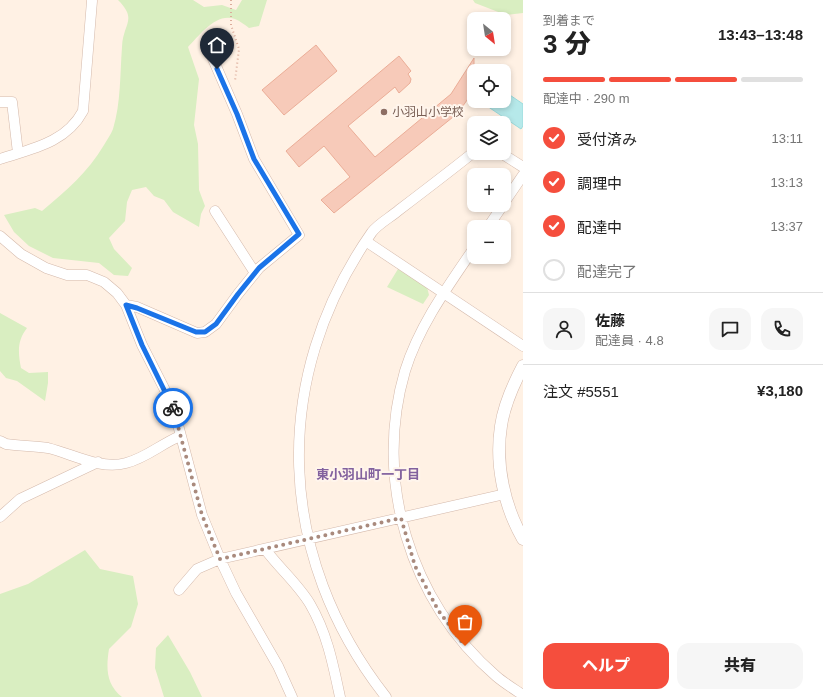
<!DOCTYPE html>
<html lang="ja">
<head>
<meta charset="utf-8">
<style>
	:root { --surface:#fff; --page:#f6f6f6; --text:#222; --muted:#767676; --line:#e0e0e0; --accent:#f54e3d }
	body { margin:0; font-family:Arial,"Noto Sans JP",sans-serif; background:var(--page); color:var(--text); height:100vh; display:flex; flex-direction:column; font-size:15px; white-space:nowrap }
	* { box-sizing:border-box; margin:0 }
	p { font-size:13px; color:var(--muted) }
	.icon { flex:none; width:22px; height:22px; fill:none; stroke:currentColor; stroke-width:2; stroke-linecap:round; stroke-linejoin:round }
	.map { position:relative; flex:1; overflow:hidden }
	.sheet { display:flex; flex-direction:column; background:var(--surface); width:300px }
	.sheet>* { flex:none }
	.needle { width:26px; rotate:150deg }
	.controls { position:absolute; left:467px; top:12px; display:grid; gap:8px }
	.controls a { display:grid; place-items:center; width:44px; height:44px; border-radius:8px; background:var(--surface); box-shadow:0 2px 6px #0003; font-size:20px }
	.pin { position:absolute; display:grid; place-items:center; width:34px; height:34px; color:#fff; margin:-41px -17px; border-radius:50% 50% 50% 0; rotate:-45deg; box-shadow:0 0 4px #0007 }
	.pin .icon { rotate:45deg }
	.courier { position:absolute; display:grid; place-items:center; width:40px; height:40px; margin:-20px; border:3px solid #1a73e8; border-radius:50%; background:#fff; color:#222; box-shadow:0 1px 5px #0007 }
	.overview em { font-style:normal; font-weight:800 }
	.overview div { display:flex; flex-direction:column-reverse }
	.overview { display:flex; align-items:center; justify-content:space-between; height:68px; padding:0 20px }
	h1 { font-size:26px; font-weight:800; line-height:30px }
	.bar { display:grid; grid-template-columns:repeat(4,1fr); gap:6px 4px; align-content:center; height:48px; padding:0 20px }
	.bar i { height:5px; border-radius:3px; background:var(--line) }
	.bar .active { background:var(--accent) }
	.bar p { grid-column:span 4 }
	.line { display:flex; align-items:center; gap:10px; padding:0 20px; border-top:1px solid var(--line) }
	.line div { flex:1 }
	.round { display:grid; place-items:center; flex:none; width:42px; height:42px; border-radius:12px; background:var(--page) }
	ol { padding:0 20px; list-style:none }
	li { display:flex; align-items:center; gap:12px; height:44px }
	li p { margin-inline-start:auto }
	li .icon { padding:4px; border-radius:50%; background:var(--accent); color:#fff; stroke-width:4 }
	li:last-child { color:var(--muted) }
	li i { width:22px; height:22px; border:2px solid var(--line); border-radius:50% }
	.button { display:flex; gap:8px; margin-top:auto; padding:8px 20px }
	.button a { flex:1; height:46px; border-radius:12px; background:var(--accent); color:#fff; font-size:16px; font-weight:800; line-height:46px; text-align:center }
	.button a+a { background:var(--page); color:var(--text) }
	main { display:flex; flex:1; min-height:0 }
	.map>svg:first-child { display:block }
	.green { fill:#d9eec1 }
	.water { fill:#b6e9ea; stroke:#9bdbdd }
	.building { fill:#f7cab9; stroke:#ebad97 }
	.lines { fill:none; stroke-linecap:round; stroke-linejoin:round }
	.minor-casing { stroke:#d4b9ab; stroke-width:11 }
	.tertiary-casing { stroke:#d4b9ab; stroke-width:13 }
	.path { stroke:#dcac9b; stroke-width:2; stroke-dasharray:1 3; stroke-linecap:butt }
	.minor { stroke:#fff; stroke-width:10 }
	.tertiary { stroke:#fff; stroke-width:12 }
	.done { stroke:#a98a7d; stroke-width:4; stroke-dasharray:0 7.2 }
	.route { stroke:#1a73e8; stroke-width:5 }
	.education-dot { fill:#8d6e63; stroke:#fff5ec; stroke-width:1.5 }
	.labels { text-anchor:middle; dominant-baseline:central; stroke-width:4; stroke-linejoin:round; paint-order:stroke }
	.education-label { font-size:12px; fill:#785e54; stroke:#fff5ec; text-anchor:start }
	.neighbourhood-label { font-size:13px; font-weight:bold; fill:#82619e; stroke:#fff5ec }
</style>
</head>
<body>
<main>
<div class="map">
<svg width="523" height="697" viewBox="0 0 523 697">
	<rect width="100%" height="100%" fill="#fff1e4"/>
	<path class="green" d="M118,0h75l11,7 18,-2 14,5 6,-10h25l-8,26 -10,2c-4,-3 -9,-7 -14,-9 -19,-7 -36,17 -47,28l11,32 -5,46 4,19 1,46 6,16 -4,8 -2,13 -26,-15 -9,-12 -10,-4 -8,-9 -14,3 -5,12 -2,19 -16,17 5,11 18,19 -4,8 -14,-1 -15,-12 -46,-5 -24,-12 -15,-14 -10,-17 31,-7 7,3c24,-20 46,-39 62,-66 3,-5 7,-11 9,-16 8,-26 7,-56 9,-82 1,-24 16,-27 -4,-47z
		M473,0h50v13l-17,2 -31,-12z
		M398,269l29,18 2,8 -6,9 -36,-17z
		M0,313l27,15c-10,13 -9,24 -6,40l8,5 19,-1v11l-3,18 -28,-20 -11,-3 -6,-7z
		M85,550l15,19 33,7 5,28 -7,23 -22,22c-3,19 -3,35 13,48h-122v-103l28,-10z
		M168,635l22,37 12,25h-38l-9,-29 1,-20z"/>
	<path class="water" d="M504,91l19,13v22l-2,3 -37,-25 2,-3h18z"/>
	<path class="building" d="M316,45l21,26 -53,44 -22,-25z
		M399,56l12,15 -3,3 3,5 -1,4 -11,10 -4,-6 -47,39 27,31 76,-63 23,-36v32l-16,23 -124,100 -13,-13 29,-23 -26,-31 -25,21 -13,-16z"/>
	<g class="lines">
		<defs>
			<path id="minor" d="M0,102h12l6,51
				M501,153l22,14
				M0,159c31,-10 66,-16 83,-48l9,-110
				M504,203l19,-28
				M215,211l40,62
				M488,227l15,-22
				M0,236l21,18 25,14 21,7h20l17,7 13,11 9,12 16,40 31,61 29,109 18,44 16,34 42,73 14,31
				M367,242l156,104
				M474,248c-26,38 -55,78 -69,123 -32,109 5,231 91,305 8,7 18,13 27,19
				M126,305l11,2 60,26 8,-1 11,-8 22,-30 21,-26 40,-33 -45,-76 -17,-45 -31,-71
				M0,441l6,3c14,2 29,2 42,4 25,6 52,22 78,15 20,-5 35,-19 54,-27
				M0,517l20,-18 78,-37
				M265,549c14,19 33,35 45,55 17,29 23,60 30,93
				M179,590l18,-21 23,-10 285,-65
				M386,697c-110,-140 -117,-318 -14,-465 6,-8 19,-15 27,-22 25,-19 50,-38 75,-58"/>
			<path id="tertiary" d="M523,366c-10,19 -19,39 -22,60 -6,38 3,80 22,113"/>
		</defs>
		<use href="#minor" class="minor-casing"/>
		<use href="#tertiary" class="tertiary-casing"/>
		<path class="path" d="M231,0v25l8,24 -4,32"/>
		<use href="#minor" class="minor"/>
		<use href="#tertiary" class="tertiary"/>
	</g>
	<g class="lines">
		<path class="done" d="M173,408l29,107 18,44 181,-41 14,48 23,44 27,36"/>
		<path class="route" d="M173,408l-31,-63 -16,-40 11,3 59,24h9l11,-8 22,-30 21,-26 40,-34 -45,-75 -17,-45 -20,-45"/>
	</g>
	<circle class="education-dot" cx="384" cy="112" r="4"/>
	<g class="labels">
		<g class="education-label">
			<text x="392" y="112">小羽山小学校</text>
		</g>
		<g class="neighbourhood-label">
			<text x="368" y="474">東小羽山町一丁目</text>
		</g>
	</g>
</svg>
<div class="controls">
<a><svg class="needle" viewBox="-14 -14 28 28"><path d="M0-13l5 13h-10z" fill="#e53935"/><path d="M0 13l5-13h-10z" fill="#767676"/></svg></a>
<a><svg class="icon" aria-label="locate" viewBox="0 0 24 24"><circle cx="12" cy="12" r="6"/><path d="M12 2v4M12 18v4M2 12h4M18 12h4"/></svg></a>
<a><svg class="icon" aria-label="layers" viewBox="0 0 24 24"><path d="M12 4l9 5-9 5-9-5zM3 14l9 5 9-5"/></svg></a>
<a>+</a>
<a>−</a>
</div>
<div class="pin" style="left:465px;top:646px;background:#ea580c"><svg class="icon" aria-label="bag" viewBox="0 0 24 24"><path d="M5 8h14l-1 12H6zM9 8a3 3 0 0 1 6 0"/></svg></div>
<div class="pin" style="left:217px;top:69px;background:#1f2937"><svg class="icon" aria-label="home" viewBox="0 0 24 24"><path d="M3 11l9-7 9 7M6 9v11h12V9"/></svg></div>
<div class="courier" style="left:173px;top:408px"><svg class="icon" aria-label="bike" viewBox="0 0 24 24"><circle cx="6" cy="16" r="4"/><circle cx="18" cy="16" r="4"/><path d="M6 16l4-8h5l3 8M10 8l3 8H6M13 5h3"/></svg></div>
</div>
<section class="sheet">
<div class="overview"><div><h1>3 分</h1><p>到着まで</p></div><em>13:43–13:48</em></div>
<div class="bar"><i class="active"></i><i class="active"></i><i class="active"></i><i></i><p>配達中 · 290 m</p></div>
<ol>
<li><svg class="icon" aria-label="check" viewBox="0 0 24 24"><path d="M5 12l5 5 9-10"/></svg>受付済み<p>13:11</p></li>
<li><svg class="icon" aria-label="check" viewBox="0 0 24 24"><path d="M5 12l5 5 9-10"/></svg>調理中<p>13:13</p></li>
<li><svg class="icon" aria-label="check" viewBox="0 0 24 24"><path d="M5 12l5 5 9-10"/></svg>配達中<p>13:37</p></li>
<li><i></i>配達完了</li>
</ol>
<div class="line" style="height:72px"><a class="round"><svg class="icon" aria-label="person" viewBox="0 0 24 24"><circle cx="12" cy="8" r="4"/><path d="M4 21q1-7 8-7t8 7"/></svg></a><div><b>佐藤</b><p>配達員 · 4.8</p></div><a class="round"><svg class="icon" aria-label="chat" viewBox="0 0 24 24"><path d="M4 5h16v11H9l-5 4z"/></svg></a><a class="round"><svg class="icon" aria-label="phone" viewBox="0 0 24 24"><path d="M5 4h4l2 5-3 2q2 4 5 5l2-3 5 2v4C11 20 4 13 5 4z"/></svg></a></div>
<div class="line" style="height:52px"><div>注文 #5551</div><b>¥3,180</b></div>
<div class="button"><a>ヘルプ</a><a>共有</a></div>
</section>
</main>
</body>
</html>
